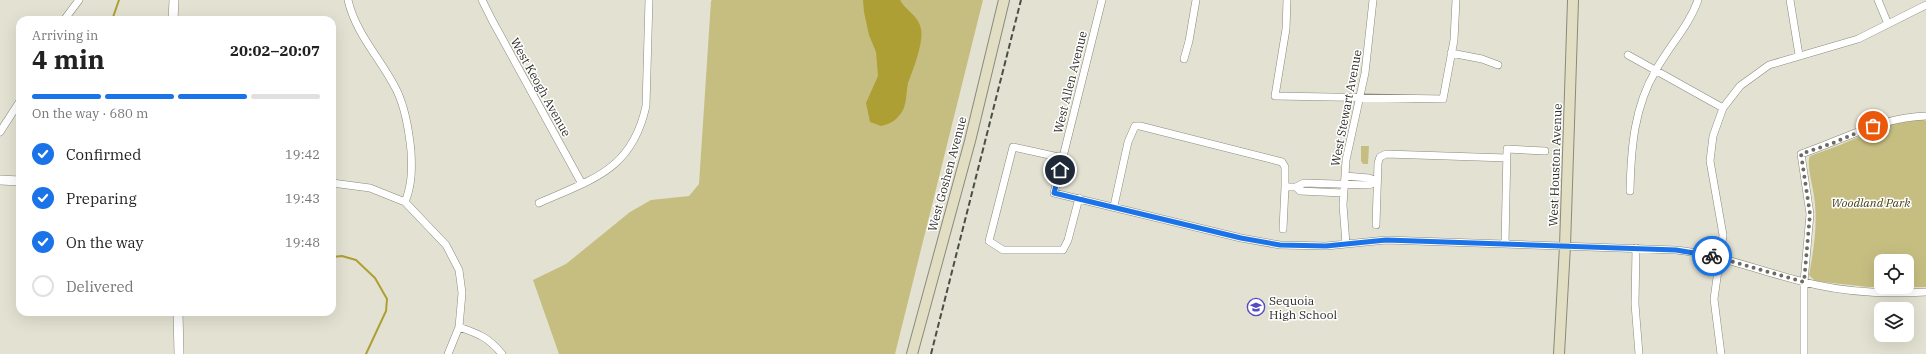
<!DOCTYPE html>
<html lang="en">
<head>
<meta charset="utf-8">
<style>
	:root { --surface:#fff; --page:#f2f2f2; --text:#222; --muted:#767676; --line:#e0e0e0; --accent:#1a73e8 }
	body { margin:0; font-family:"IBM Plex Serif",serif; background:var(--page); color:var(--text); height:100vh; display:flex; flex-direction:column; font-size:15px; white-space:nowrap }
	* { box-sizing:border-box; margin:0 }
	p { font-size:13px; color:var(--muted) }
	.icon { flex:none; width:22px; height:22px; fill:none; stroke:currentColor; stroke-width:2; stroke-linecap:round; stroke-linejoin:round }
	.map { position:relative; flex:1; overflow:hidden }
	.details { position:absolute; left:16px; top:16px; width:320px; height:300px; display:flex; flex-direction:column; background:var(--surface); border-radius:12px; box-shadow:0 4px 16px #0002 }
	.details>* { flex:none }
	.tools { position:absolute; left:1874px; top:254px; display:grid; gap:8px }
	.tools a { display:grid; place-items:center; width:40px; height:40px; border-radius:8px; background:var(--surface); box-shadow:0 4px 16px #0002; font-size:20px }
	.pin { position:absolute; display:grid; place-items:center; width:34px; height:34px; color:#fff; margin:-17px; border:2px solid #fff; border-radius:50%; box-shadow:0 1px 4px #0007 }
	.courier { position:absolute; display:grid; place-items:center; width:40px; height:40px; margin:-20px; border:3px solid #1a73e8; border-radius:50%; background:#fff; color:#222; box-shadow:0 1px 5px #0007 }
	.headline em { font-style:normal; font-weight:700 }
	.headline div { display:flex; flex-direction:column-reverse }
	.headline { display:flex; align-items:center; justify-content:space-between; height:68px; padding:0 16px }
	h1 { font-size:26px; font-weight:700; line-height:30px }
	.bar { display:grid; grid-template-columns:repeat(4,1fr); gap:6px 4px; align-content:center; height:48px; padding:0 16px }
	.bar i { height:5px; border-radius:3px; background:var(--line) }
	.bar .on { background:var(--accent) }
	.bar p { grid-column:span 4 }
	ol { padding:0 16px; list-style:none }
	li { display:flex; align-items:center; gap:12px; height:44px }
	li p { margin-inline-start:auto }
	li .icon { padding:4px; border-radius:50%; background:var(--accent); color:#fff; stroke-width:4 }
	li:last-child { color:var(--muted) }
	li i { width:22px; height:22px; border:2px solid var(--line); border-radius:50% }
	.map>svg:first-child { display:block }
	.green { fill:#c6be81; fill-rule:evenodd }
	.water { fill:#ad9f33 }
	.lines { fill:none; stroke-linecap:round; stroke-linejoin:round }
	.stream { stroke:#ad9f33; stroke-width:2 }
	.minor-casing { stroke:#8b897b; stroke-width:8 }
	.tertiary-casing { stroke:#8b897b; stroke-width:10 }
	.secondary-casing { stroke:#8b897b; stroke-width:12 }
	.minor { stroke:#fff; stroke-width:7 }
	.tertiary { stroke:#fff; stroke-width:9 }
	.secondary { stroke:#e2dec4; stroke-width:10 }
	.rail { stroke:#4d4c45; stroke-width:2; stroke-dasharray:6 3; stroke-linecap:butt }
	.done { stroke:#6d6c64; stroke-width:4; stroke-dasharray:0 7.2 }
	.route { stroke:#1a73e8; stroke-width:5 }
	.labels { text-anchor:middle; dominant-baseline:central; stroke-width:3; stroke-linejoin:round; paint-order:stroke }
	.street-label { font-size:12px; fill:#2e2d28; stroke:#fff }
	.park-label { font-size:12px; font-style:italic; fill:#4a4418; stroke:#fff }
	.poi-label { font-size:12px; fill:#2e2d28; stroke:#fff; text-anchor:start }
</style>
</head>
<body>
<div class="map">
<svg width="1926" height="354" viewBox="0 0 1926 354">
	<rect width="100%" height="100%" fill="#e3e2d2"/>
	<path class="green" d="M712,0h271l-88,354h-336l-26,-74 33,-16 64,-52 21,-12 38,-4 10,-12 12,-183z
		M1923,119l3,2v166h-58l-53,-6 -6,-6c5,-26 9,-53 5,-79 -1,-9 -8,-33 -4,-40l30,-11 46,-20zM1881,261h26v26h-26z
		M1361,146h8l-1,18h-5l-2,-3z"/>
	<path class="water" d="M863,0h37c6,11 19,16 21,29 3,13 -8,41 -13,54 -2,9 -1,18 -5,27 -5,9 -12,14 -22,16l-11,-4 -4,-19 12,-27 -2,-24 -7,-17 -5,-23z"/>
	<g class="lines">
		<path class="stream" d="M112,20l7,-20
			M332,257l10,-1 14,4 19,18 12,21 -1,12 -20,43"/>
		<defs>
			<path id="minor" d="M348,0c8,35 34,60 49,91 9,19 12,40 14,60 1,18 1,34 -6,51
				M482,0l10,20 90,164
				M1102,0l-48,193 187,45 39,7 46,1 60,-6 290,10c49,5 93,25 141,35 36,8 73,9 109,7
				M1287,0l-1,29 -11,67 168,3 11,-59 2,-40
				M1790,0l9,55
				M1878,0l10,24
				M64,20l15,-20
				M1451,53l31,6 16,6
				M1628,55l95,53
				M1184,59l5,-18 7,-41
				M0,132l20,-31
				M1063,158l-50,-11 -24,94 14,9h60l5,-10 11,-42
				M332,183l38,5 35,14 41,43 13,25 3,23 -3,34 -11,27
				M1296,187l4,4 43,2
				M1630,191c1,-43 4,-84 26,-121 13,-24 33,-44 42,-70
				M539,203c54,-24 93,-33 107,-97l3,-106
				M1114,206l14,-64 7,-16h5l142,36 3,5v20
				M1376,225l2,-62 2,-6 6,-3 121,4
				M1283,229l2,-42h11l8,-4 65,2 8,-4 -8,-3 -24,-2
				M1346,244l-3,-39 3,-45 19,-87 8,-73
				M1505,244l2,-95 38,2
				M1636,248l-1,56 4,50
				M459,327c20,7 29,10 43,27
				M1721,354l-7,-55 9,-64 -13,-74 3,-25 10,-28 17,-22 29,-21 89,-26 68,-34
				M1804,354v-72l6,-68 -9,-60c42,-14 80,-37 125,-38"/>
			<path id="tertiary" d="M173,20l1,-20
				M0,180l20,1
				M178,312l1,42"/>
			<path id="secondary" d="M912,354l58,-213 34,-141
				M1559,354l6,-108 8,-246"/>
		</defs>
		<use href="#minor" class="minor-casing"/>
		<use href="#tertiary" class="tertiary-casing"/>
		<use href="#secondary" class="secondary-casing"/>
		<use href="#minor" class="minor"/>
		<use href="#tertiary" class="tertiary"/>
		<use href="#secondary" class="secondary"/>
		<path class="rail" d="M931,354l90,-354"/>
	</g>
	<g class="lines">
		<path class="done" d="M1712,256l92,26 6,-68 -9,-60 32,-11 40,-17"/>
		<path class="route" d="M1060,170l-6,23 187,45 39,7 46,1 60,-6 290,10 36,6"/>
	</g>
	<defs>
		<symbol id="school-ring" viewBox="-11 -11 22 22"><circle r="9.5" fill="#fff" stroke="#564bc3" stroke-width="1.5"/><path d="M0-5L7-2L0 1L-7-2ZM-4 1L0 2.5L4 1V4Q0 6-4 4Z" fill="#564bc3"/></symbol>
	</defs>
	<g fill-rule="evenodd">
		<use href="#school-ring" x="1246" y="297" width="20" height="20"/>
	</g>
	<g class="labels">
		<g class="street-label">
			<text transform="translate(1070 82) rotate(-76)">West Allen Avenue</text>
			<text transform="translate(541 87) rotate(61)">West Keogh Avenue</text>
			<text transform="translate(1346 108) rotate(-79)">West Stewart Avenue</text>
			<text transform="translate(1555 165) rotate(-88)">West Houston Avenue</text>
			<text transform="translate(947 174) rotate(-75)">West Goshen Avenue</text>
		</g>
		<g class="park-label">
			<text x="1871" y="202">Woodland Park</text>
		</g>
		<g class="poi-label">
			<text x="1269" y="300">Sequoia<tspan x="1269" dy="14">High School</tspan></text>
		</g>
	</g>
</svg>
<div class="tools">
<a><svg class="icon" aria-label="locate" viewBox="0 0 24 24"><circle cx="12" cy="12" r="6"/><path d="M12 2v4M12 18v4M2 12h4M18 12h4"/></svg></a>
<a><svg class="icon" aria-label="layers" viewBox="0 0 24 24"><path d="M12 4l9 5-9 5-9-5zM3 14l9 5 9-5"/></svg></a>
</div>
<div class="pin" style="left:1873px;top:126px;background:#ea580c"><svg class="icon" aria-label="bag" viewBox="0 0 24 24"><path d="M5 8h14l-1 12H6zM9 8a3 3 0 0 1 6 0"/></svg></div>
<div class="pin" style="left:1060px;top:170px;background:#1f2937"><svg class="icon" aria-label="home" viewBox="0 0 24 24"><path d="M3 11l9-7 9 7M6 9v11h12V9"/></svg></div>
<div class="courier" style="left:1712px;top:256px"><svg class="icon" aria-label="bike" viewBox="0 0 24 24"><circle cx="6" cy="16" r="4"/><circle cx="18" cy="16" r="4"/><path d="M6 16l4-8h5l3 8M10 8l3 8H6M13 5h3"/></svg></div>
<section class="details">
<div class="headline"><div><h1>4 min</h1><p>Arriving in</p></div><em>20:02–20:07</em></div>
<div class="bar"><i class="on"></i><i class="on"></i><i class="on"></i><i></i><p>On the way · 680 m</p></div>
<ol>
<li><svg class="icon" aria-label="check" viewBox="0 0 24 24"><path d="M5 12l5 5 9-10"/></svg>Confirmed<p>19:42</p></li>
<li><svg class="icon" aria-label="check" viewBox="0 0 24 24"><path d="M5 12l5 5 9-10"/></svg>Preparing<p>19:43</p></li>
<li><svg class="icon" aria-label="check" viewBox="0 0 24 24"><path d="M5 12l5 5 9-10"/></svg>On the way<p>19:48</p></li>
<li><i></i>Delivered</li>
</ol>
</section>
</div>
</body>
</html>
